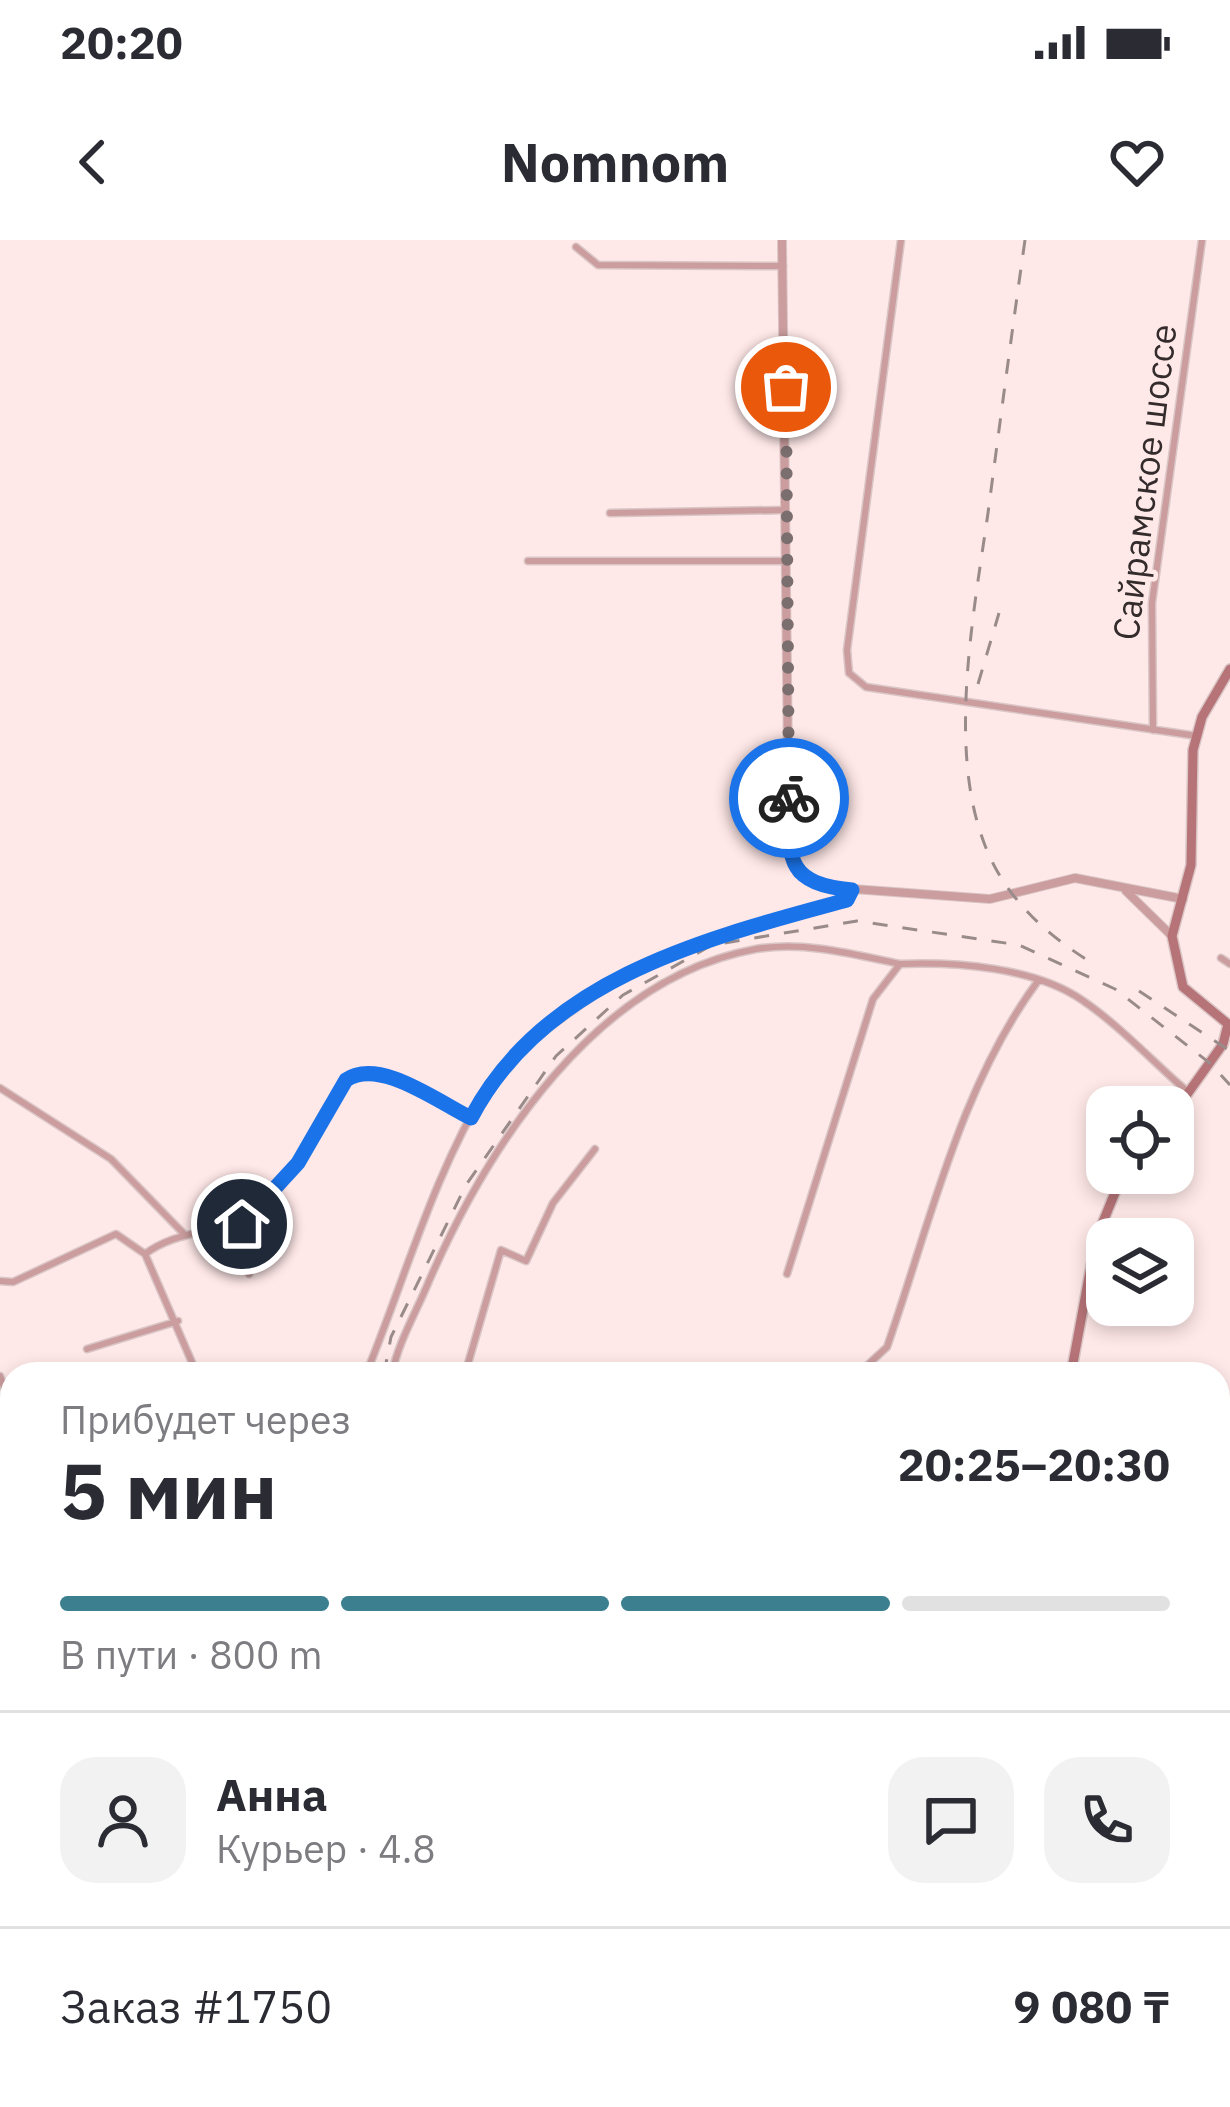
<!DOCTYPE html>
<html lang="ru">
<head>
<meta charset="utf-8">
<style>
	:root { --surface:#fff; --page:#f2f2f3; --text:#2b2b33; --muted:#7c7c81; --line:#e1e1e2; --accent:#3c7f8f }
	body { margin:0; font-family:"IBM Plex Sans",sans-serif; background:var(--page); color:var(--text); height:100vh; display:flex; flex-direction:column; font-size:45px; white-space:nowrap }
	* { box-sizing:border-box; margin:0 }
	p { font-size:39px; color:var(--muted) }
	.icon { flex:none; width:66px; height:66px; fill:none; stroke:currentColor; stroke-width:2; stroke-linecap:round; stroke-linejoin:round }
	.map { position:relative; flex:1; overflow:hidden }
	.details { position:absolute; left:0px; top:1122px; width:1230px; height:747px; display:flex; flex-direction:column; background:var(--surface); border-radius:36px 36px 0 0; box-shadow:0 6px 18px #0003 }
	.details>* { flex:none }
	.tools { position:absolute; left:1086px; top:846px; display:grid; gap:24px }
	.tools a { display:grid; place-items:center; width:108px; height:108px; border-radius:24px; background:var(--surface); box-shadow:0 6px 18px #0003; font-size:60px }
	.pin { position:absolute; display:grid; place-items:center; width:102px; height:102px; color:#fff; margin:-51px; border:6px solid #fff; border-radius:50%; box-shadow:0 3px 12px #0007 }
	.courier { position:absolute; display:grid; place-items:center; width:120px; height:120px; margin:-60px; border:9px solid #1a73e8; border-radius:50%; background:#fff; color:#222; box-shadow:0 3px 15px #0007 }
	.headline em { font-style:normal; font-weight:700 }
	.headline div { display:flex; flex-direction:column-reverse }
	.headline { display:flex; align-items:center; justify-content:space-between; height:204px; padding:0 60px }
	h1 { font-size:78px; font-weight:700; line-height:90px }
	.bar { display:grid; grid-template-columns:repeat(4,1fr); gap:18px 12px; align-content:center; height:144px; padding:0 60px }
	.bar i { height:15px; border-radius:9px; background:var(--line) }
	.bar .selected { background:var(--accent) }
	.bar p { grid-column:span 4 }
	.line { display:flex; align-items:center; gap:30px; padding:0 60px; border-top:3px solid var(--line) }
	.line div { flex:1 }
	.round { display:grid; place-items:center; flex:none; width:126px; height:126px; border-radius:36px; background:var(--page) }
	.status { display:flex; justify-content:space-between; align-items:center; height:84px; padding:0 60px; background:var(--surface); direction:ltr }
	.status svg { height:33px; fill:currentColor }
	header { display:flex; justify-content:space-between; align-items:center; height:156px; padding:0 60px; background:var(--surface); font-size:54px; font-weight:700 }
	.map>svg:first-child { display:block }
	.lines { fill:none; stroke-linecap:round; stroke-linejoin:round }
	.minor-casing { stroke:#dac6c6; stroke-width:9 }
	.tertiary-casing { stroke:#dac6c6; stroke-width:10 }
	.secondary-casing { stroke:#dac6c6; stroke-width:12 }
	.minor { stroke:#cb9d9e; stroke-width:6 }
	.tertiary { stroke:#cb9d9e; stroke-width:8 }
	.secondary { stroke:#b77478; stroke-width:9 }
	.rail { stroke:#9a8b8b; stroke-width:3; stroke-dasharray:15 15; stroke-linecap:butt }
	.done { stroke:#7b6e6e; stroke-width:12; stroke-dasharray:0 21.6 }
	.route { stroke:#1a73e8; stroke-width:15 }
	.labels { text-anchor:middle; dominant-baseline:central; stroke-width:9; stroke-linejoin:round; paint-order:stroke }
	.street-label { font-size:36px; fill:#342c2c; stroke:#ffe8e8 }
</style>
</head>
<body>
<div class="status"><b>20:20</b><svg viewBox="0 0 49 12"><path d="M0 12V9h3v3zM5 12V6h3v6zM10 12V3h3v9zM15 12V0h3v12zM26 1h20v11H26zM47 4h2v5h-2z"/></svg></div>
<header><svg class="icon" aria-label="back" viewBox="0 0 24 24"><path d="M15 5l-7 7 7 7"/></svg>Nomnom<svg class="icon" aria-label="heart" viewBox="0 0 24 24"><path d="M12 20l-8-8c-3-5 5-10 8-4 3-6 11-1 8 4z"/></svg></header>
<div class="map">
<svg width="1230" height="1867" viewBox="0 0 1230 1867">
	<rect width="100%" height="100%" fill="#ffe8e8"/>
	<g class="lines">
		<defs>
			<path id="minor" d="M901,0l-54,410 2,23 17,14 331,49
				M576,7l22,18 185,1
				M610,273l175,-3
				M528,321h258
				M1153,490l-1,-127 50,-363
				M1221,718l9,6
				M0,848l111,71 74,76
				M242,984l7,50
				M787,1034l86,-275 27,-35c56,-2 134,3 182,36 37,25 71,62 106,92
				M0,1041l13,1 103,-48 29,20
				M87,1109l91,-28
				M197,1134l-52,-120c37,-28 84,-18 119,-50 39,-35 54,-103 92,-131l19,-1 96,45
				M366,1134c39,-95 67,-199 122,-288 16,-27 41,-43 66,-62 104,-79 172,-90 293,-124l5,-9
				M392,1134c6,-32 25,-63 37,-93 60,-137 167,-303 327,-332 48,-8 97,5 144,15
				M465,1134l36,-124 25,11 27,-58 42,-54
				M858,1134l29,-27c43,-123 73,-261 151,-366
				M0,1136l12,32
				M0,1248l12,-2
				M1218,1405h12
				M0,1521l12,-5
				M0,1577l12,-6
				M0,1649l12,-5
				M0,1722l12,-2
				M0,1813l12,33
				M16,1857l4,10
				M135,1857l4,10
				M256,1857l2,10
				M383,1857v10
				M434,1857v10
				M519,1857l1,10
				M567,1857l1,10
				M625,1857l2,10
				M987,1857l84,3
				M221,1867l24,-10
				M857,1867l53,-10"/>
			<path id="tertiary" d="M782,0l7,605 8,28 29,14 164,12 85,-21 108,21
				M1126,651l46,45"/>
			<path id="secondary" d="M1173,874l50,-70 5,-20 -45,-37 -11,-51 19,-71 2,-115 9,-33 28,-48
				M1071,1134l25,-135 27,-66
				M1070,1867l1,-10"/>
		</defs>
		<use href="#minor" class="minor-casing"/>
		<use href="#tertiary" class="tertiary-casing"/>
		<use href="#secondary" class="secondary-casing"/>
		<use href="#minor" class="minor"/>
		<use href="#tertiary" class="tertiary"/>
		<use href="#secondary" class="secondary"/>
		<path class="rail" d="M1025,0c-13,91 -25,182 -37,273 -14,98 -40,232 -5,327 20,57 64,96 114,126
			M978,444l21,-71
			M1139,751l91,60
			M384,1134l7,-37 75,-152 90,-129 67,-61 89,-50 145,-24 162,24 96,44 96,75 19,21
			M410,1857l1,10"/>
	</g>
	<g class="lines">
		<path class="done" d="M786,147l3,411"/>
		<path class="route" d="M242,984l56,-61 48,-83c33,-23 92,22 125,38 73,-140 236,-180 376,-218l5,-10c-68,-7 -63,-31 -63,-92"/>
	</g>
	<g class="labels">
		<g class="street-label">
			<text transform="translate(1144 242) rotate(-83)">Сайрамское шоссе</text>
		</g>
	</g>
</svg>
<div class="tools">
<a><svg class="icon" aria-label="locate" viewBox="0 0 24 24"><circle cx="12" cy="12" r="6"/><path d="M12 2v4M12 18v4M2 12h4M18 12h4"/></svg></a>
<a><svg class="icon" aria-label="layers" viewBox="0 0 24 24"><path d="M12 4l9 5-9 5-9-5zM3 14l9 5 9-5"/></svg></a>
</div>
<div class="pin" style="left:786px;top:147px;background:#ea580c"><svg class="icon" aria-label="bag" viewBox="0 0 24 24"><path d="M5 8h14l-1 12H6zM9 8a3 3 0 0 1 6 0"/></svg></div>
<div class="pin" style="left:242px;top:984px;background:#1f2937"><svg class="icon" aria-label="home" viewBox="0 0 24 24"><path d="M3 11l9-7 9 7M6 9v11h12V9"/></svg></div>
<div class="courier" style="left:789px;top:558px"><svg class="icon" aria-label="bike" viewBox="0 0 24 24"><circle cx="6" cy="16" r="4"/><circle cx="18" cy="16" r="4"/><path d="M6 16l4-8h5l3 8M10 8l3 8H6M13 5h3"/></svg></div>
<section class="details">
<div class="headline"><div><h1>5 мин</h1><p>Прибудет через</p></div><em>20:25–20:30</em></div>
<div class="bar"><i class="selected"></i><i class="selected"></i><i class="selected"></i><i></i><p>В пути · 800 m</p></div>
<div class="line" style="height:216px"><a class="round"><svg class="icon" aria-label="person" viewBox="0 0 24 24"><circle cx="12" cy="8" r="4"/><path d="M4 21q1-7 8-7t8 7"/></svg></a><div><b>Анна</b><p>Курьер · 4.8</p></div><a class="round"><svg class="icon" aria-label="chat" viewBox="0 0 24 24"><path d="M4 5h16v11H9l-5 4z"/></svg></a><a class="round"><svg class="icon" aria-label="phone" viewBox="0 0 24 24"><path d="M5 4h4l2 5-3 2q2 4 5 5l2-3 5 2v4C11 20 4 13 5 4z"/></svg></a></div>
<div class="line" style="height:156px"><div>Заказ #1750</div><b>9 080 ₸</b></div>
</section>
</div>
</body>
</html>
